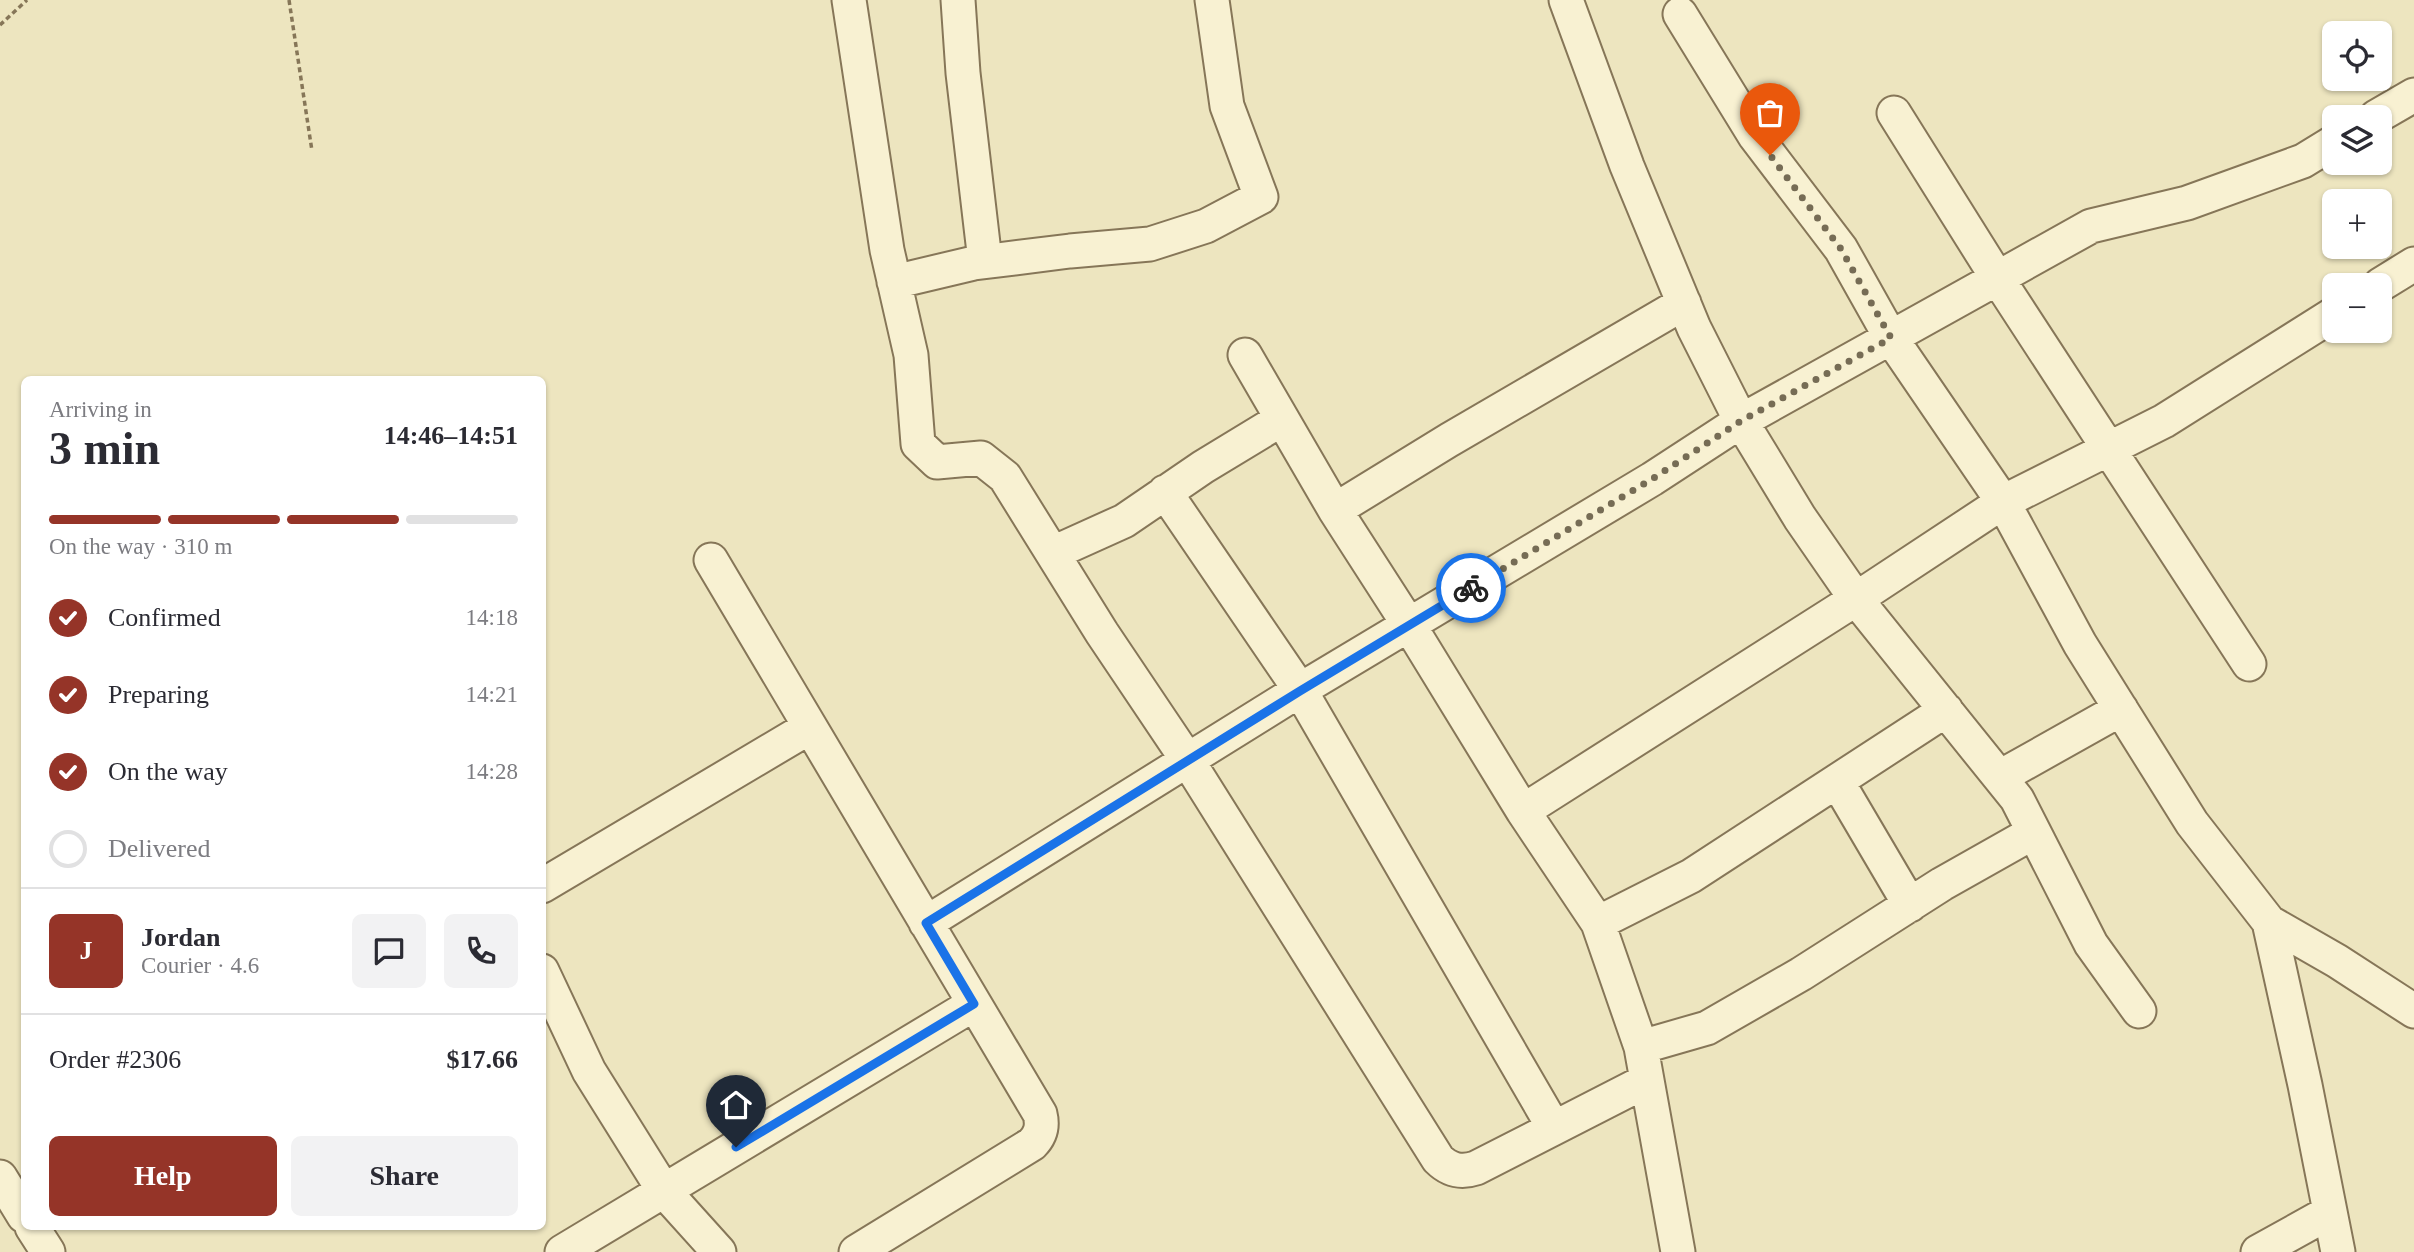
<!DOCTYPE html>
<html lang="en">
<head>
<meta charset="utf-8">
<style>
	:root { --surface:#fff; --page:#f2f2f3; --text:#2b2b33; --muted:#7c7c81; --line:#e1e1e2; --accent:#953428 }
	body { margin:0; font-family:Georgia,serif; background:var(--page); color:var(--text); height:100vh; display:flex; flex-direction:column; font-size:26px; white-space:nowrap }
	* { box-sizing:border-box; margin:0 }
	p { font-size:23px; color:var(--muted) }
	.icon { flex:none; width:38px; height:38px; fill:none; stroke:currentColor; stroke-width:2; stroke-linecap:round; stroke-linejoin:round }
	.map { position:relative; flex:1; overflow:hidden }
	.side { position:absolute; left:21px; top:376px; width:525px; height:854px; display:flex; flex-direction:column; background:var(--surface); border-radius:10px; box-shadow:0 2px 5px #0004 }
	.side>* { flex:none }
	.controls { position:absolute; left:2322px; top:21px; display:grid; gap:14px }
	.controls a { display:grid; place-items:center; width:70px; height:70px; border-radius:10px; background:var(--surface); box-shadow:0 2px 5px #0004; font-size:35px }
	.pin { position:absolute; display:grid; place-items:center; width:60px; height:60px; color:#fff; margin:-72px -30px; border-radius:50% 50% 50% 0; rotate:-45deg; box-shadow:0 0 7px #0007 }
	.pin .icon { rotate:45deg }
	.courier { position:absolute; display:grid; place-items:center; width:70px; height:70px; margin:-35px; border:5px solid #1a73e8; border-radius:50%; background:#fff; color:#222; box-shadow:0 2px 9px #0007 }
	.overview em { font-style:normal; font-weight:700 }
	.overview div { display:flex; flex-direction:column-reverse }
	.overview { display:flex; align-items:center; justify-content:space-between; height:119px; padding:0 28px }
	h1 { font-size:46px; font-weight:700; line-height:52px }
	.bar { display:grid; grid-template-columns:repeat(4,1fr); gap:10px 7px; align-content:center; height:84px; padding:0 28px }
	.bar i { height:9px; border-radius:5px; background:var(--line) }
	.bar .current { background:var(--accent) }
	.bar p { grid-column:span 4 }
	.line { display:flex; align-items:center; gap:18px; padding:0 28px; border-top:2px solid var(--line) }
	.line div { flex:1 }
	.round { display:grid; place-items:center; flex:none; width:74px; height:74px; border-radius:10px; background:var(--page) }
	ol { padding:0 28px; list-style:none }
	li { display:flex; align-items:center; gap:21px; height:77px }
	li p { margin-inline-start:auto }
	li .icon { padding:7px; border-radius:50%; background:var(--accent); color:#fff; stroke-width:4 }
	li:last-child { color:var(--muted) }
	li i { width:38px; height:38px; border:4px solid var(--line); border-radius:50% }
	.button { display:flex; gap:14px; margin-top:auto; padding:14px 28px }
	.button a { flex:1; height:80px; border-radius:10px; background:var(--accent); color:#fff; font-size:28px; font-weight:700; line-height:80px; text-align:center }
	.button a+a { background:var(--page); color:var(--text) }
	.map>svg:first-child { display:block }
	.lines { fill:none; stroke-linecap:round; stroke-linejoin:round }
	.minor-casing { stroke:#867658; stroke-width:37 }
	.path { stroke:#867658; stroke-width:3.5; stroke-dasharray:5 3.5; stroke-linecap:butt }
	.minor { stroke:#f8f1d2; stroke-width:33 }
	.done { stroke:#766c55; stroke-width:7; stroke-dasharray:0 12.6 }
	.route { stroke:#1a73e8; stroke-width:9 }
</style>
</head>
<body>
<div class="map">
<svg width="2414" height="1252" viewBox="0 0 2414 1252">
	<rect width="100%" height="100%" fill="#ede5bf"/>
	<g class="lines">
		<defs>
			<path id="minor" d="M849,0l38,250 24,105 7,89 19,18 44,-4 24,19 97,156 86,128 250,398c11,11 23,14 38,9l170,-87
				M958,0l5,73 22,188
				M1566,0l61,166 67,162 47,93 59,97 56,81 161,200 74,145 48,67
				M1680,14l75,122 86,113 50,89 112,164 77,142 112,179 77,99 68,39 77,50
				M1894,113l104,166 251,385
				M2376,117l38,-22
				M894,282l80,-19 96,-12 80,-7 56,-18 55,-29 -34,-91 -15,-106
				M2380,285l34,-21
				M1245,355l90,155 74,115 114,186 75,112 43,124 37,205
				M1165,492l135,198 254,438
				M1335,510l114,-70 235,-137
				M1053,553l71,-32 79,-54 79,-48
				M711,560l329,554c3,12 1,21 -8,30l-176,108
				M2000,777l121,-68
				M1837,781l73,124
				M1523,811l333,-212 147,-97 161,-81 170,-107
				M542,886l268,-159
				M2269,922l36,163 33,167
				M926,923l374,-233 352,-211 89,-58 350,-195 96,-23 116,-42 31,-19
				M1598,923l93,-47 255,-166
				M542,971l47,100 75,120 55,61
				M1641,1047l66,-19 94,-54 141,-90 92,-52
				M0,1177l24,39
				M32,1227l16,25
				M562,1252l412,-248
				M2258,1252l72,-40"/>
		</defs>
		<use href="#minor" class="minor-casing"/>
		<path class="path" d="M289,0l23,151
			M0,25l27,-25"/>
		<use href="#minor" class="minor"/>
	</g>
	<g class="lines">
		<path class="done" d="M1471,588l181,-109 89,-58 150,-83 -50,-89 -71,-94"/>
		<path class="route" d="M736,1147l238,-143 -48,-81 374,-232 171,-103"/>
	</g>
</svg>
<div class="controls">
<a><svg class="icon" aria-label="locate" viewBox="0 0 24 24"><circle cx="12" cy="12" r="6"/><path d="M12 2v4M12 18v4M2 12h4M18 12h4"/></svg></a>
<a><svg class="icon" aria-label="layers" viewBox="0 0 24 24"><path d="M12 4l9 5-9 5-9-5zM3 14l9 5 9-5"/></svg></a>
<a>+</a>
<a>−</a>
</div>
<div class="pin" style="left:1770px;top:155px;background:#ea580c"><svg class="icon" aria-label="bag" viewBox="0 0 24 24"><path d="M5 8h14l-1 12H6zM9 8a3 3 0 0 1 6 0"/></svg></div>
<div class="pin" style="left:736px;top:1147px;background:#1f2937"><svg class="icon" aria-label="home" viewBox="0 0 24 24"><path d="M3 11l9-7 9 7M6 9v11h12V9"/></svg></div>
<div class="courier" style="left:1471px;top:588px"><svg class="icon" aria-label="bike" viewBox="0 0 24 24"><circle cx="6" cy="16" r="4"/><circle cx="18" cy="16" r="4"/><path d="M6 16l4-8h5l3 8M10 8l3 8H6M13 5h3"/></svg></div>
<section class="side">
<div class="overview"><div><h1>3 min</h1><p>Arriving in</p></div><em>14:46–14:51</em></div>
<div class="bar"><i class="current"></i><i class="current"></i><i class="current"></i><i></i><p>On the way · 310 m</p></div>
<ol>
<li><svg class="icon" aria-label="check" viewBox="0 0 24 24"><path d="M5 12l5 5 9-10"/></svg>Confirmed<p>14:18</p></li>
<li><svg class="icon" aria-label="check" viewBox="0 0 24 24"><path d="M5 12l5 5 9-10"/></svg>Preparing<p>14:21</p></li>
<li><svg class="icon" aria-label="check" viewBox="0 0 24 24"><path d="M5 12l5 5 9-10"/></svg>On the way<p>14:28</p></li>
<li><i></i>Delivered</li>
</ol>
<div class="line" style="height:126px"><b class="round" style="background:var(--accent);color:#fff">J</b><div><b>Jordan</b><p>Courier · 4.6</p></div><a class="round"><svg class="icon" aria-label="chat" viewBox="0 0 24 24"><path d="M4 5h16v11H9l-5 4z"/></svg></a><a class="round"><svg class="icon" aria-label="phone" viewBox="0 0 24 24"><path d="M5 4h4l2 5-3 2q2 4 5 5l2-3 5 2v4C11 20 4 13 5 4z"/></svg></a></div>
<div class="line" style="height:91px"><div>Order #2306</div><b>$17.66</b></div>
<div class="button"><a>Help</a><a>Share</a></div>
</section>
</div>
</body>
</html>
